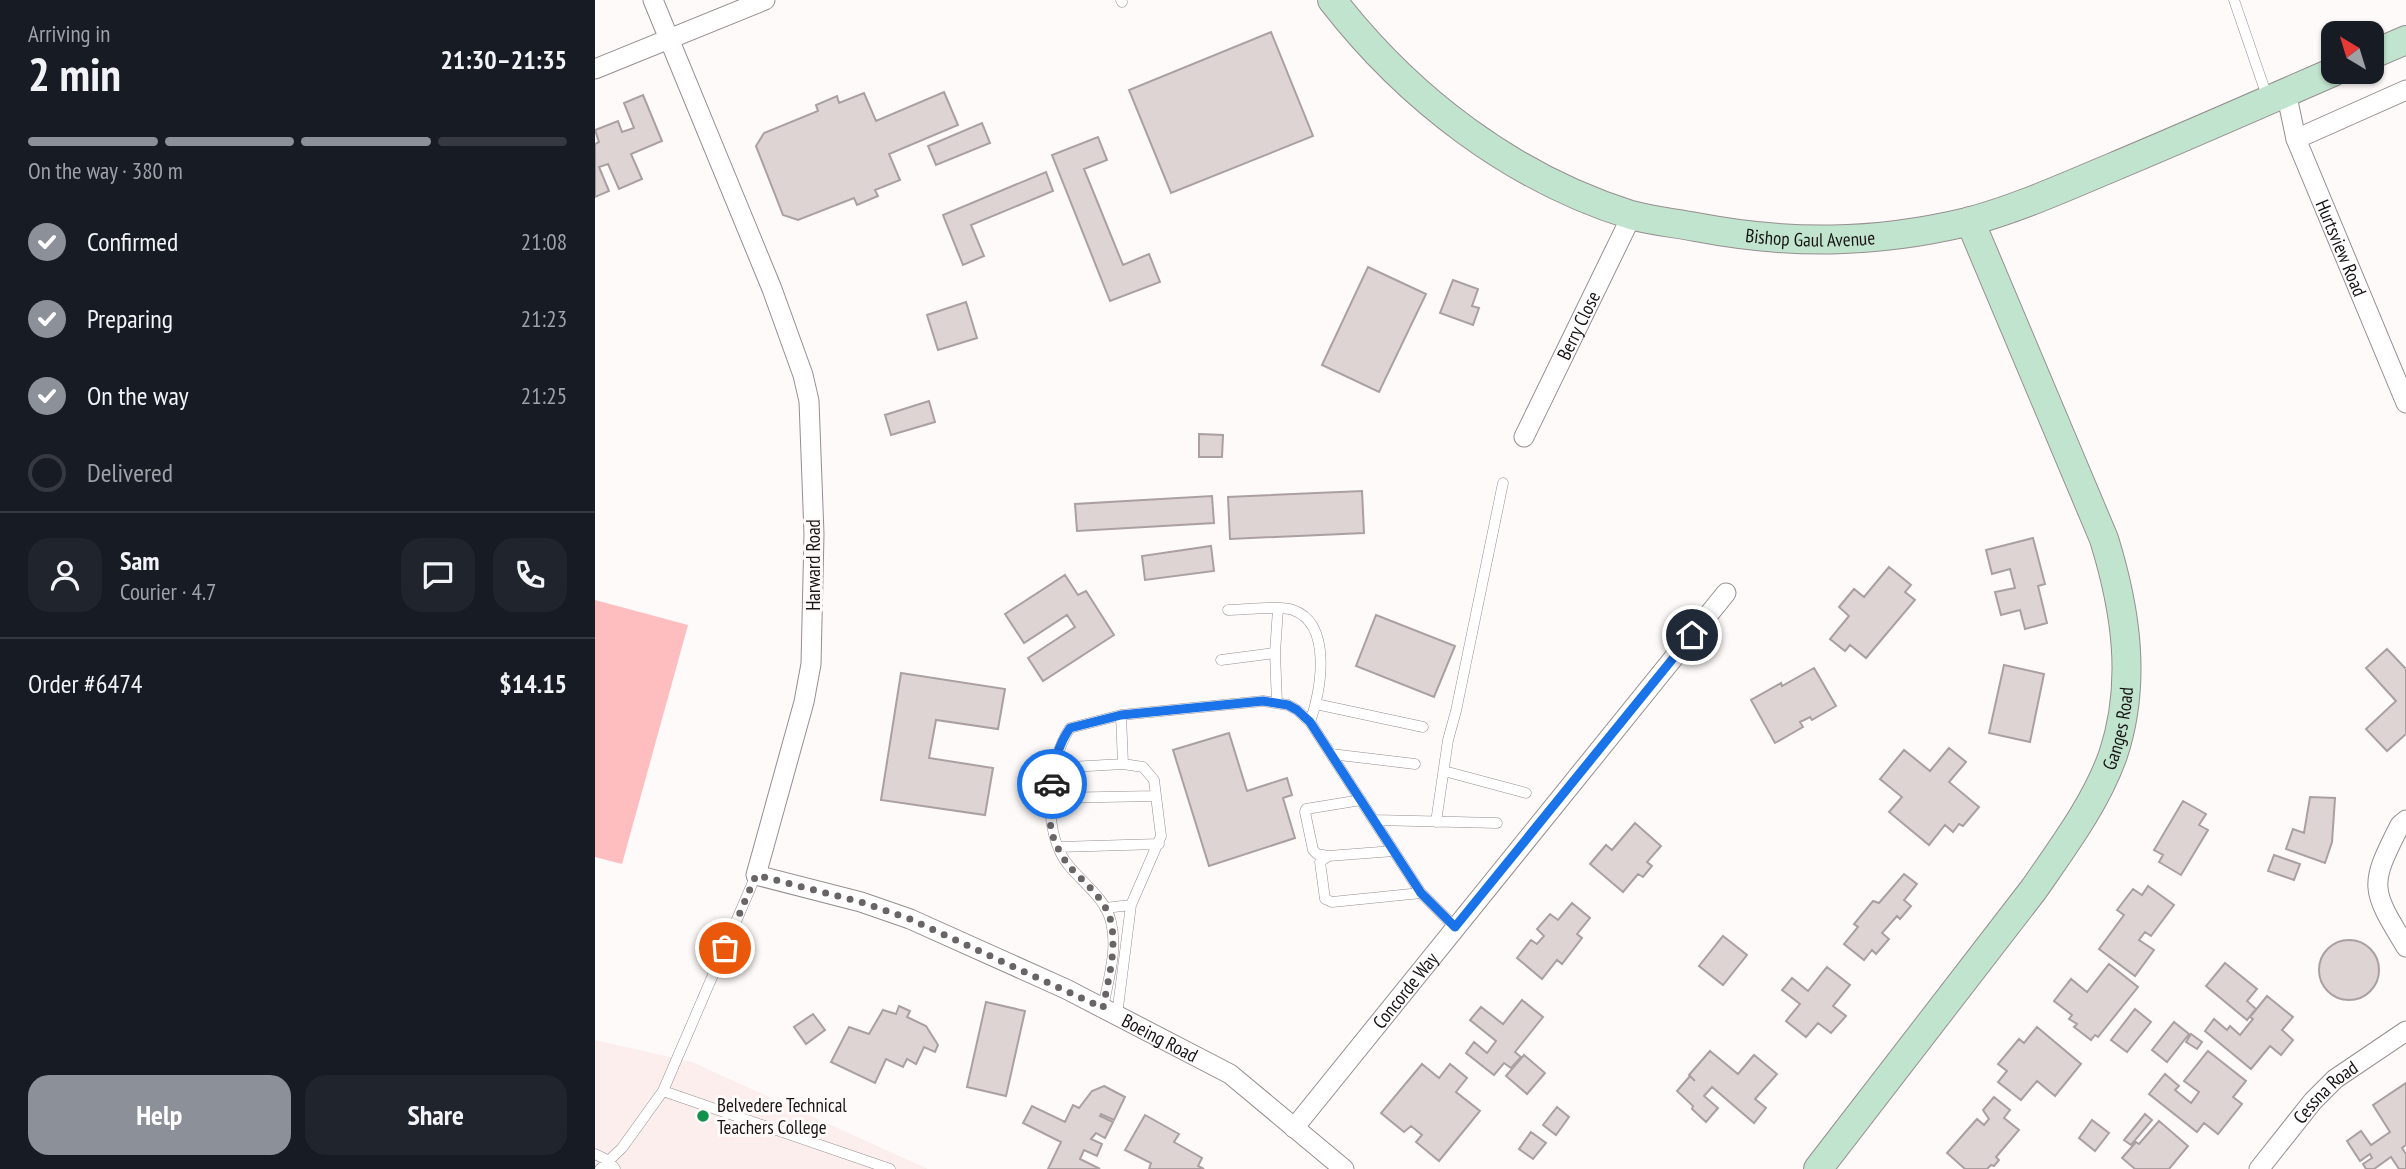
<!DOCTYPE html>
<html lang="en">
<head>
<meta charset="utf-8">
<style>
	:root { --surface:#171b24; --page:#20242c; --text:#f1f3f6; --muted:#9ea1a6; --line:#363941; --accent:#8c9099 }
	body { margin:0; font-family:"PT Sans Narrow",sans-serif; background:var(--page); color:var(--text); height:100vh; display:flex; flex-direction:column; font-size:26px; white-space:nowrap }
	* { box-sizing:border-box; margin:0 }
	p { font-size:23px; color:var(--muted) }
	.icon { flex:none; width:38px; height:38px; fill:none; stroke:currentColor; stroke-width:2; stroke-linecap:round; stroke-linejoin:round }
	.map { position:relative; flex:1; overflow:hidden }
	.sheet { display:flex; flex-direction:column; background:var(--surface); width:595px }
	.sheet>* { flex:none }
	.needle { width:46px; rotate:322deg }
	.tools { position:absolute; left:1726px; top:21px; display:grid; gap:14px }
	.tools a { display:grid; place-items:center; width:63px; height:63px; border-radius:14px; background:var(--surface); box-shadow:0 2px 5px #0004; font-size:35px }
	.pin { position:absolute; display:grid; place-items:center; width:60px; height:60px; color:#fff; margin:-30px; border:4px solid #fff; border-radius:50%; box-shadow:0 2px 7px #0007 }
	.courier { position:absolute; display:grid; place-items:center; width:70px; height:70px; margin:-35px; border:5px solid #1a73e8; border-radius:50%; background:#fff; color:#222; box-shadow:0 2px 9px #0007 }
	.head em { font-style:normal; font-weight:700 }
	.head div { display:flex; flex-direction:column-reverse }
	.head { display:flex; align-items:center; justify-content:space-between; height:119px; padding:0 28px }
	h1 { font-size:46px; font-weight:700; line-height:52px }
	.bar { display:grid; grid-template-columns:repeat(4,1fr); gap:10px 7px; align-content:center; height:84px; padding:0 28px }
	.bar i { height:9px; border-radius:5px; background:var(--line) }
	.bar .active { background:var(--accent) }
	.bar p { grid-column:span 4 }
	.line { display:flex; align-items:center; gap:18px; padding:0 28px; border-top:2px solid var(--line) }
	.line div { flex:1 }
	.round { display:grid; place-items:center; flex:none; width:74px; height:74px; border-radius:21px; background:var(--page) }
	ol { padding:0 28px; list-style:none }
	li { display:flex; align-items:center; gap:21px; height:77px }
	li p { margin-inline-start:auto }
	li .icon { padding:7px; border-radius:50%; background:var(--accent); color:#fff; stroke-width:4 }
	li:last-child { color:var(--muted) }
	li i { width:38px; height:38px; border:4px solid var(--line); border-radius:50% }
	.cta { display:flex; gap:14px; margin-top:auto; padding:14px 28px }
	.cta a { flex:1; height:80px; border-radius:21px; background:var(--accent); color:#fff; font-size:28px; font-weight:700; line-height:80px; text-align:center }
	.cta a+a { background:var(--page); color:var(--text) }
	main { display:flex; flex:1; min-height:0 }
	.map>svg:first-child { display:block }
	.built { fill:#fdeeee }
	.green { fill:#febec0 }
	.building { fill:#ded4d4; stroke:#aaa0a1; stroke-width:2 }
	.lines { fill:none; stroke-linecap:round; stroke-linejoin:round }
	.lane-casing { stroke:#978e8e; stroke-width:11 }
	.street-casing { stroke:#978e8e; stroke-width:21 }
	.secondary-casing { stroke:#978e8e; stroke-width:30 }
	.lane { stroke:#fff; stroke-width:10 }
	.street { stroke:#fff; stroke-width:19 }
	.secondary { stroke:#c1e4cf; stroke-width:28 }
	.done { stroke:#696566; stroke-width:7; stroke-dasharray:0 12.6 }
	.route { stroke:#1a73e8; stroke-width:9 }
	.poi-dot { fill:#11914e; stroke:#fefafa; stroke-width:2.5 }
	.labels { text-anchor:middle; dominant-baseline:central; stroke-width:6; stroke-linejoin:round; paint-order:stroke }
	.street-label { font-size:19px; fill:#191516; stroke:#fefafa }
	.poi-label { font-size:19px; fill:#191516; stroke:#fefafa; text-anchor:start }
</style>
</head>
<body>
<main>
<section class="sheet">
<div class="head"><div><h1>2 min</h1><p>Arriving in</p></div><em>21:30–21:35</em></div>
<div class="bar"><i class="active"></i><i class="active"></i><i class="active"></i><i></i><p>On the way · 380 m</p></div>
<ol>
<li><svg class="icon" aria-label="check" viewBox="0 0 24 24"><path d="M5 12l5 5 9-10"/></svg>Confirmed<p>21:08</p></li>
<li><svg class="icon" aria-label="check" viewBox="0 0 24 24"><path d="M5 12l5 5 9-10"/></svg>Preparing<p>21:23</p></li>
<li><svg class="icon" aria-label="check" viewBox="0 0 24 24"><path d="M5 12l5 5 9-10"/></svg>On the way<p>21:25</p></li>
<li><i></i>Delivered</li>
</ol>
<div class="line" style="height:126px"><a class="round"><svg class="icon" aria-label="person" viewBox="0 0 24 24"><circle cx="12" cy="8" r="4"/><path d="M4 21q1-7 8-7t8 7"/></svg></a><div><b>Sam</b><p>Courier · 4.7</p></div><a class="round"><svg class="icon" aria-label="chat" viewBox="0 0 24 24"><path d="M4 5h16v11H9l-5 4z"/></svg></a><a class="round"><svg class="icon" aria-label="phone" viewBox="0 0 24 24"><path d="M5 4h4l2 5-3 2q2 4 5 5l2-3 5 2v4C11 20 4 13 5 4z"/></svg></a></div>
<div class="line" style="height:91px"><div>Order #6474</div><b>$14.15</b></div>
<div class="cta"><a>Help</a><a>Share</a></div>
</section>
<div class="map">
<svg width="1811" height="1169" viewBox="0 0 1811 1169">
	<rect width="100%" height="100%" fill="#fefafa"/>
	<path class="built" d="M0,1040l97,22 236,107h-333z"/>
	<path class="green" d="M0,600l93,25 -66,239 -27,-7z"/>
	<path class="building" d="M676,32l42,104 -142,57 -42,-103z
		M349,92l14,33 -69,29 11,26 -25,10 3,6 -21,9 -3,-7 -56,22 -15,-5 -27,-69 8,-13 54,-22 -2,-6 21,-9 2,7 25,-10 12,28z
		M48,95l19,46 -31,13 11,25 -23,10 -11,-25 -9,3 10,24 -14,6v-53l4,-2 -4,-12 23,-9 4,11 12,-4 -10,-25z
		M387,123l8,20 -54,22 -8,-19z
		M503,137l9,23 -23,9 39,96 26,-11 11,28 -50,19 -58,-146z
		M451,172l7,19 -82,34 13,31 -21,9 -20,-50z
		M773,267l58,27 -47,98 -57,-27z
		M858,280l25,9 -6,17 7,2 -6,17 -33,-12z
		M371,302l11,36 -39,12 -11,-35z
		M334,401l6,21 -44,13 -6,-20z
		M604,434l24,1 -1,22h-23z
		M767,491l2,42 -134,6 -2,-42z
		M617,496l2,27 -137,8 -2,-27z
		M1438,538l12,46 -7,2 9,37 -22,6 -5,-19 -19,5 -6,-23 20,-4 -5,-19 -18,5 -6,-24z
		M616,546l3,25 -69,9 -3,-24z
		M1294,567l22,18 -6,7 10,8 -49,58 -16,-13 -5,6 -15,-12 19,-23 -10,-9 15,-18 10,8z
		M470,575l13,20 8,-4 28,44 -71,46 -15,-23 47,-31 -8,-12 -43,28 -19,-29z
		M781,615l79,31 -21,51 -78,-31z
		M1792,649l19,20v65l-19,17 -21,-22 30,-28 -30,-33z
		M1409,665l40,9 -14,68 -41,-9z
		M1219,668l22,38 -24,14 -2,-3 -10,5 3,5 -28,16 -24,-43 30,-17 1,3z
		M306,673l104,16 -7,40 -62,-9 -7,38 64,10 -8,47 -104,-15z
		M634,733l18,58 40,-13 5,17 -9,3 12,40 -86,28 -36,-116z
		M1354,748l17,14 -17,20 30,25 -16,19 -4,-2 -6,8 -8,-7 -16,20 -40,-33 13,-15 -22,-18 24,-29 26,21z
		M1715,797l25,1 -3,44 -7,21 -39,-14 7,-20 11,4z
		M1588,801l23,13 -7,11 9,5 -27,45 -22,-13 4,-7 -9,-5z
		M1040,823l26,23 -14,16 5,4 -9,11 -5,-3 -15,18 -33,-28 16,-19 6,5z
		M1679,855l26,9 -6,16 -26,-9z
		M1309,874l13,10 -13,16 7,6 -11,13 -3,-3 -15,17 7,6 -13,15 -4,-4 -8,10 -20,-16 14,-17 -4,-3 19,-23 6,2z
		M1553,886l26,19 -23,31 -6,-4 -6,8 15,10 -19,26 -36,-27 25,-34 -7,-5 16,-21 9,6z
		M977,903l18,15 -13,16 5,4 -20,26 -5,-4 -15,19 -25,-21 14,-18 6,4 7,-8 -7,-7 13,-15 8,6z
		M1128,936l24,19 -24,30 -24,-19z
		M1724 970a30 30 0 1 1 60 0a30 30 0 1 1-60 0Z
		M1630,963l32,26 -10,12 9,8 -9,11 -41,-34z
		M1514,964l29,23 -40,50 -3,-2 -4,5 -17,-13 3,-3 -8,-5 3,-4 -18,-14 17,-22 16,13z
		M1232,967l23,18 -17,21 13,10 -15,17 -13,-10 -12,14 -20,-16 14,-17 -18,-14 10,-12 16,13z
		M1672,996l26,21 -11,13 11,10 -12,15 -11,-9 -19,23 -46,-38 9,-12 13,11 3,-4 10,9 13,-16 -3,-2z
		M927,1000l21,17 -28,35 6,5 -10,11 -7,-5 -10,12 -28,-22 8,-11 13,11 9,-12 -26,-21 11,-13 22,17z
		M391,1002l39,9 -19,85 -39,-9z
		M304,1006l11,5 -3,6 19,9 12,19 -3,7 -11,-5 -8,17 -9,-5 -4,8 -17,-8 -11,24 -44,-21 18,-35 20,7 14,-24 13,4z
		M1540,1009l16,13 -24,30 -16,-12z
		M218,1014l12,16 -19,14 -12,-17z
		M1579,1022l15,12 -22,28 -15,-12z
		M1442,1027l44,37 -26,32 -18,-15 -16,19 -23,-18 9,-11 -9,-7 21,-25 5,4z
		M1596,1034l11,8 -5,7 -11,-7z
		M1115,1051l28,23 16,-19 23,19 -22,25 11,9 -12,15 -42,-36 -8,9 14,12 -12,14 -14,-13 1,-3 -16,-15 13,-15 5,5 -6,-6z
		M1613,1051l38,30 -13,16 9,7 -24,30 -14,-11 -7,9 -48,-38 16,-20 14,12 -4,4 16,13 8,-11 -15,-11z
		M929,1055l21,18 -18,21 -21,-18z
		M827,1064l17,14 11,-14 17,14 -11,14 24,19 -41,50 -23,-19 6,-7 -11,-9 -7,6 -23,-19z
		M1811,1083v62l-4,3 4,6v15h-7l-8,-12 -17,12h-8l-3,-5 9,-6 -2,-4 -10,7 -13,-20 14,-10 10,14 19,-13 -17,-27z
		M509,1086l21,11 -11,23 -13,-6 -1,2 13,6 -8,16 -9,-5 -5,6 11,5 -5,12 -13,-6 -4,9 20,10h-52l13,-27 -38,-19 9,-17 33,16 8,-17 6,3 13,-17z
		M1399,1097l16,13 -6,8 15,12 -23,27 3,3 -5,6 -3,-1 -4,4h-22l-18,-16 30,-34 7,6 5,-6 -6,-9z
		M962,1107l12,10 -13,18 -13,-10z
		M1550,1114l7,6 -21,25 -7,-5z
		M550,1115l34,19 -5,8 28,16 -4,8 6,3h-55l2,-6 -26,-13z
		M1497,1120l17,13 -14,18 -16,-13z
		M1564,1121l29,25 -19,23h-34l-13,-11 14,-16 3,2z
		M936,1132l15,11 -13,16 -14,-10z"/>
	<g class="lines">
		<defs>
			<path id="lane" d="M526,0l1,2
				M1639,0l34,99
				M633,610c15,0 53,-5 65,0 40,14 28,82 17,112
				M626,660l54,-7
				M682,703l-2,-50 3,-44
				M721,704l107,23
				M526,715l2,49
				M736,754l84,10
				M458,768l70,-4 20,3 11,13 7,56 -30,69 -14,110
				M849,771l82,22
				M457,798l103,-2
				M780,820l122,3
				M841,822l12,-82 8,-29 47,-228
				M463,847l101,-3
				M799,851l-66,5 -8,6 5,37 7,3 89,-9 34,34
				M733,856l-11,-2 -4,-4 -8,-38 1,-3 55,-9
				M510,908l26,-3
				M508,1008c5,-28 15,-58 8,-86 -5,-23 -28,-39 -42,-56 -28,-34 -22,-103 1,-138l51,-13 142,-14 25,4 9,5 13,12 111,171
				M68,1091l227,78
				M0,1154l14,7 6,8
				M5,1169l22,-21 41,-57 93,-216"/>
			<g id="street">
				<path id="s1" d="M58,0l119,289 31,86 6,26 5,133 -3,130 -7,38 -48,173 105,27 49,17 156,70 164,85 114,95"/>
				<path d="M0,69l170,-69"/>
				<path id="s2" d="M1691,92l10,47 110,264"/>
				<path d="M1701,139l110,-49"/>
				<path id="s3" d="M929,437l108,-222"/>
				<path d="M1811,820l-6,5c-31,61 -30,63 6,122"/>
				<path id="s4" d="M699,1128l432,-535"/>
				<path id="s5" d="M1664,1169l54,-68 22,-22 71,-48"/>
			</g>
			<g id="secondary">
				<path id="s6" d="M737,0c76,98 180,178 299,215 21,6 44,8 65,12 94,18 178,17 271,-5 50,-13 98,-35 146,-55 74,-31 147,-63 220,-95"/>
				<path d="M1776,55l35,-15"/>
				<path id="s7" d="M1223,1169l216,-280c29,-42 62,-86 79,-134 24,-72 13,-145 -9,-216l-134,-318"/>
			</g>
		</defs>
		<use href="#lane" class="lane-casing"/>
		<use href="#street" class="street-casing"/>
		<use href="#secondary" class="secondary-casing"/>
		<use href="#lane" class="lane"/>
		<use href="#street" class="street"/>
		<use href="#secondary" class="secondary"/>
	</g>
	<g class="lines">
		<path class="done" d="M130,948l31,-73 105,27 49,17 193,89c5,-28 14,-58 8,-86 -5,-23 -27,-39 -42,-56 -7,-9 -14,-22 -17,-33 -4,-14 0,-34 0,-49"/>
		<path class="route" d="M457,784c2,-21 6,-39 18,-56l51,-13 142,-14 25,4 9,5 13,12 111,171 34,34 237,-292"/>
	</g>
	<circle class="poi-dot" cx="108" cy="1116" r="7"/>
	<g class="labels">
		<g class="street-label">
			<text stroke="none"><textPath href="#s6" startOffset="555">Bishop Gaul Avenue</textPath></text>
			<text stroke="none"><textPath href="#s2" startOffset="166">Hurtsview Road</textPath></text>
			<text stroke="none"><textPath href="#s3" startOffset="124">Berry Close</textPath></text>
			<text transform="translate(218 565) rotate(-90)">Harward Road</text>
			<text stroke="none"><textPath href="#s7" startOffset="537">Ganges Road</textPath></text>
			<text stroke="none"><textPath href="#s4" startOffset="177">Concorde Way</textPath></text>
			<text stroke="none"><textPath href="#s1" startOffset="1349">Boeing Road</textPath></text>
			<text stroke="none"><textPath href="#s5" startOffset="102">Cessna Road</textPath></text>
		</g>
		<g class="poi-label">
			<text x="122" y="1105">Belvedere Technical<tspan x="122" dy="22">Teachers College</tspan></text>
		</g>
	</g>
</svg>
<div class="tools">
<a><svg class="needle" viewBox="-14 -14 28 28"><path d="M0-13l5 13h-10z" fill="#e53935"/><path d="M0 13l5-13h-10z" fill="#9ea1a6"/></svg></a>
</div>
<div class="pin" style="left:130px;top:948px;background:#ea580c"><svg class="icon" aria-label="bag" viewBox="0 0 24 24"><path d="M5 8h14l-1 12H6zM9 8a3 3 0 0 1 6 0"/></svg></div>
<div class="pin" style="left:1097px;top:635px;background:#1f2937"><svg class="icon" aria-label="home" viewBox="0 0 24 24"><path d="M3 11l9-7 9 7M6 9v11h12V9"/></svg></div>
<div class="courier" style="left:457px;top:784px"><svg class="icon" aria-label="car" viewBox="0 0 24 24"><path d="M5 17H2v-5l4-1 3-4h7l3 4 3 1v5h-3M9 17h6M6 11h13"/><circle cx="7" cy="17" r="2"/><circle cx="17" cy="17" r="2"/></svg></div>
</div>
</main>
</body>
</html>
